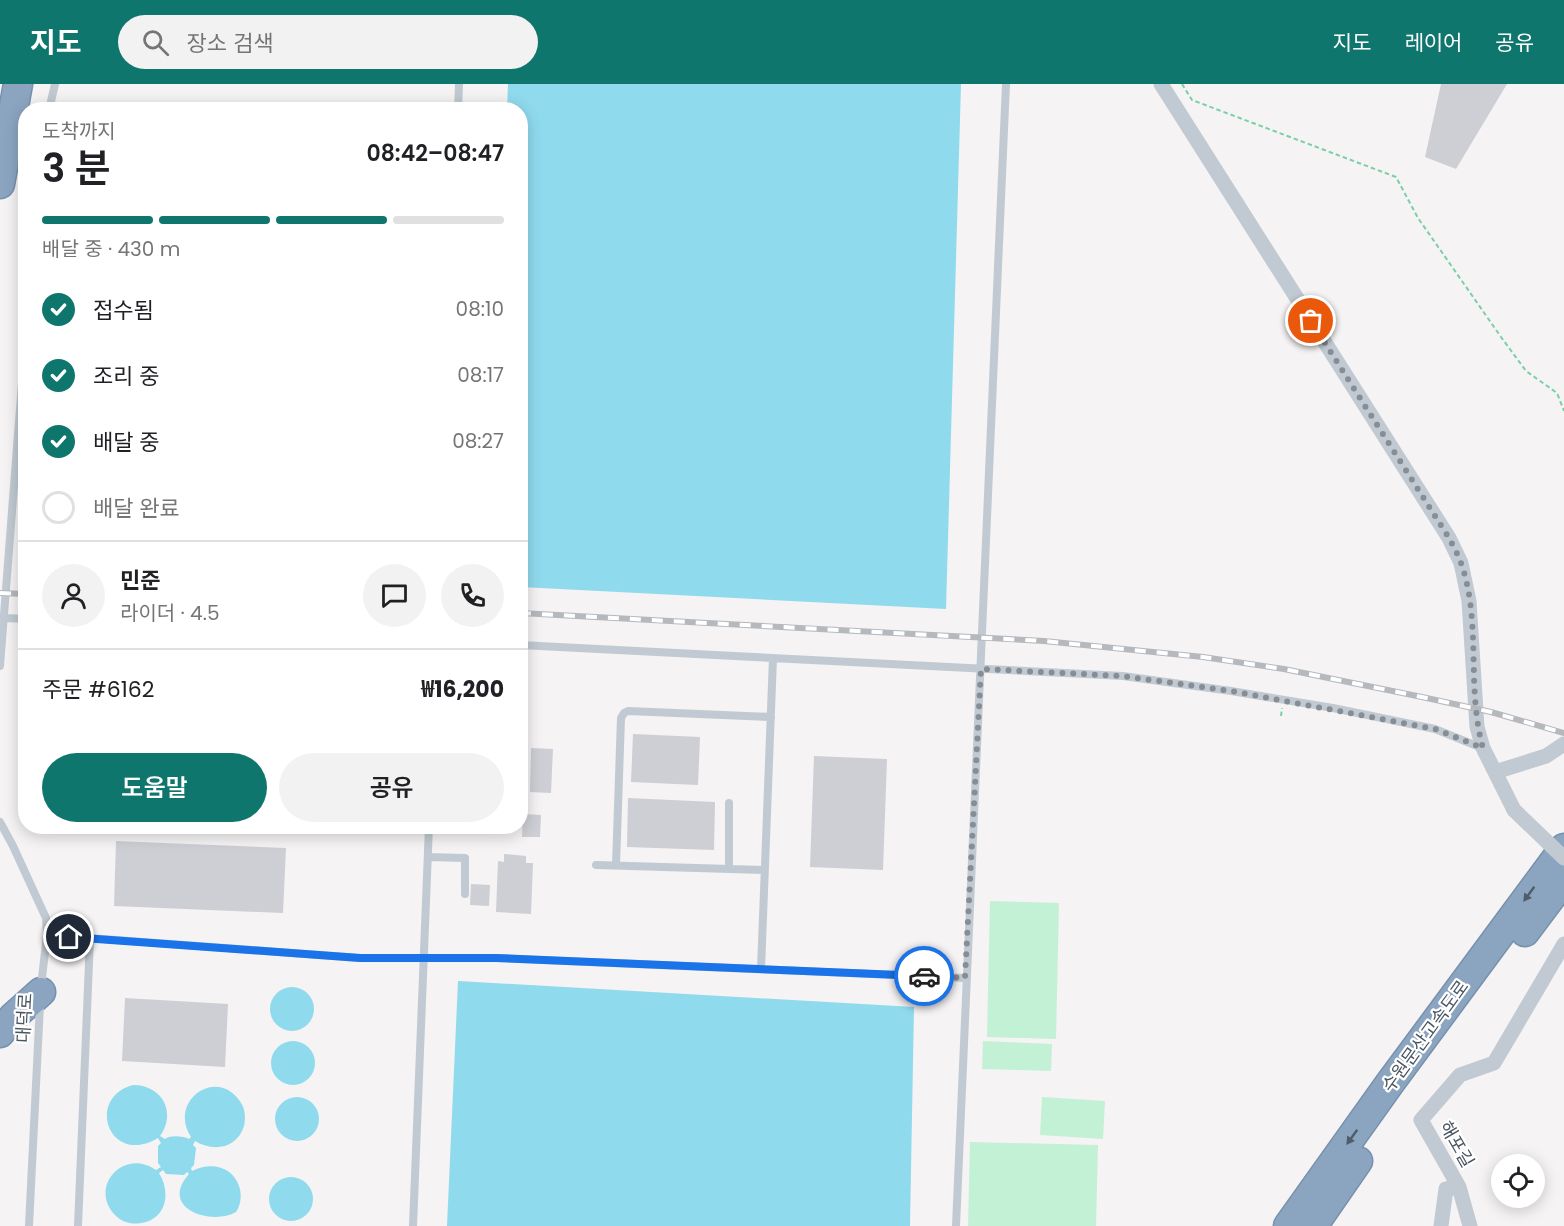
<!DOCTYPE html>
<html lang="ko">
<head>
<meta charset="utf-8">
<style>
	:root { --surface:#fff; --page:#f2f2f2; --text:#202124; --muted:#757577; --line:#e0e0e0; --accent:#0f766e }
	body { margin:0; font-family:Poppins,"Noto Sans KR",sans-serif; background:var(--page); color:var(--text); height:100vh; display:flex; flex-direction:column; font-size:22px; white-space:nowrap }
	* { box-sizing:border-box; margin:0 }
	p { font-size:20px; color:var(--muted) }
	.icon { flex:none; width:33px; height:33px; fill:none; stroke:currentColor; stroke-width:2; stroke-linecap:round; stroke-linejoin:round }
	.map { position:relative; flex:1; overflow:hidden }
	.side { position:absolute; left:18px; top:18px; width:510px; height:732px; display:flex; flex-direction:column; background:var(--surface); border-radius:24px; box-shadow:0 3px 15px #0003 }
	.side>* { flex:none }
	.controls { position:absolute; left:1491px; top:1070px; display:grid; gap:12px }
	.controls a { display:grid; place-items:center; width:54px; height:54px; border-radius:50%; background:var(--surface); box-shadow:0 3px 15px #0003; font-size:30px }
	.pin { position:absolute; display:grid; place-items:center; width:51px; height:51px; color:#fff; margin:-26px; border:3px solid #fff; border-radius:50%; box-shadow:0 2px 6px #0007 }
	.courier { position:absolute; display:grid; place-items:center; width:60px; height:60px; margin:-30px; border:4px solid #1a73e8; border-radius:50%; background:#fff; color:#222; box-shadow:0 2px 8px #0007 }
	.head em { font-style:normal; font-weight:600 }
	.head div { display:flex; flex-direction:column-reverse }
	.head { display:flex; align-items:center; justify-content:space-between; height:102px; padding:0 24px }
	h1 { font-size:39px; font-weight:600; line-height:45px }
	.bar { display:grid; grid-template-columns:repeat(4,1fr); gap:9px 6px; align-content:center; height:72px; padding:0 24px }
	.bar i { height:8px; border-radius:4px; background:var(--line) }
	.bar .selected { background:var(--accent) }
	.bar p { grid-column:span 4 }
	.line { display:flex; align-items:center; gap:15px; padding:0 24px; border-top:2px solid var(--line) }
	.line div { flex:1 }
	.round { display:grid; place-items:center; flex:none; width:63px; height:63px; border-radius:32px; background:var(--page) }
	ol { padding:0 24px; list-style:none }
	li { display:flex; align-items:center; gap:18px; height:66px }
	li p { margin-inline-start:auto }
	li .icon { padding:6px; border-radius:50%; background:var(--accent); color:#fff; stroke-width:4 }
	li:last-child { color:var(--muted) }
	li i { width:33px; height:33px; border:3px solid var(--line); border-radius:50% }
	.action { display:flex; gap:12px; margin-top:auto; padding:12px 24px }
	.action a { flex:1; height:69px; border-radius:36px; background:var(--accent); color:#fff; font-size:24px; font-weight:600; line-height:69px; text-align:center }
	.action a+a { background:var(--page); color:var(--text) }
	header { display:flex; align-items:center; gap:36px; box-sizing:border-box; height:84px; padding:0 30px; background:var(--accent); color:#fff }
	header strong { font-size:28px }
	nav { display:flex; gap:33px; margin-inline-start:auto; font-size:21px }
	.search { width:420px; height:54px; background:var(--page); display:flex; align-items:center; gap:15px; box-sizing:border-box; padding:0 21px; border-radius:33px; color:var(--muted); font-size:22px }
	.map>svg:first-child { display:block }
	.green { fill:#c3f1d5 }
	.water { fill:#90daee }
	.building { fill:#cdcfd5 }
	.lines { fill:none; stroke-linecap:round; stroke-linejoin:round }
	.highway-casing { stroke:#7690ad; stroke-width:31 }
	.path { stroke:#7ad0a6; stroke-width:2; stroke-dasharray:4.5 3; stroke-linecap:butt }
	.lane { stroke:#c1cad2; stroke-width:8 }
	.street { stroke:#c1cad2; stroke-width:15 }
	.highway { stroke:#8ba5c1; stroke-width:28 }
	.rail-casing { stroke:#b5b8bd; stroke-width:6 }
	.rail { stroke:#fff; stroke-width:4; stroke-dasharray:11; stroke-linecap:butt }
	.street-bridge { stroke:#c1cad2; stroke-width:15 }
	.oneway { fill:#505e6b }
	.done { stroke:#868d94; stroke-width:6; stroke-dasharray:0 10.8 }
	.route { stroke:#1a73e8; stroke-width:8 }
	.labels { text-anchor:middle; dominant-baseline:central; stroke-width:4.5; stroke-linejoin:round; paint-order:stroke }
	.street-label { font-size:18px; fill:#4a5661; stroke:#fff }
</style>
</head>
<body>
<header>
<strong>지도</strong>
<div class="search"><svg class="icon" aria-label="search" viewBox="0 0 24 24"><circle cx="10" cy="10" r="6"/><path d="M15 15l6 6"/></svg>장소 검색</div>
<nav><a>지도</a><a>레이어</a><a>공유</a></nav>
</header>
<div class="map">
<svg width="1564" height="1142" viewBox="0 0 1564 1142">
	<rect width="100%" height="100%" fill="#f5f3f3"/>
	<path class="green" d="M990,817l69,2 -3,136 -69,-2z
		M983,957l69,3 -1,27 -69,-2z
		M1042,1013l63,4 -2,38 -63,-4z
		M970,1058l128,3 -2,81h-128z"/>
	<path class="water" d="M508,0h453l-15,525 -425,-22 -1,-477 -13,-1z
		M458,897l456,26 -4,219h-463z
		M270 925a22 22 0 1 1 44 0a22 22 0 1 1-44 0Z
		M271 979a22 22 0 1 1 44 0a22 22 0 1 1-44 0Z
		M133,1001c29,0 44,27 27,51l5,3c5,-4 18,-3 24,0l2,-2c-23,-35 24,-70 48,-37 6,7 7,17 5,26 -7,23 -31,26 -49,15l-2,4 3,3 -2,17 -3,3 1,3c17,-9 40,-6 47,15 3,8 2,19 -3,26 -24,14 -78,-3 -47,-38l-2,-2 -3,3 -18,-1 -3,-4 -4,3c12,19 8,46 -18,50 -10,2 -19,-1 -26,-8 -27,-28 9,-68 41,-45l5,-3 -3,-4v-17l3,-3 -3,-5c-49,29 -73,-40 -25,-53z
		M275 1035a22 22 0 1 1 44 0a22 22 0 1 1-44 0Z
		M269 1115a22 22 0 1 1 44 0a22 22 0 1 1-44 0Z"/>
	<path class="building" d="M1441,0h66l-51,85 -31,-12z
		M633,650l67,3 -2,48 -67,-3z
		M531,664l22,1 -2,44 -21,-1z
		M814,672l73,3 -4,111 -73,-3z
		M628,714l87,4 -1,48 -87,-3z
		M523,730l18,1 -1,22h-18z
		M116,757l170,7 -3,65 -169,-7z
		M504,770l22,2v7h7l-2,51 -35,-2 2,-51 6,1z
		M471,800l19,1 -1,21 -19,-1z
		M125,914l103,6 -3,63 -103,-6z"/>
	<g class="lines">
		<defs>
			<path id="highway" d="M0,100l18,-100
				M1525,848l39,-52
				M0,949l13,-16 28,-25
				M1288,1142l102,-143 174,-235
				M1313,1142l45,-65"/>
		</defs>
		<use href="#highway" class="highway-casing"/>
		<path class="path" d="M1182,0l10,16 204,77 22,41 83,119 25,34 31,22 7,18
			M1281,632l1,-8"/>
		<path class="lane" d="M49,26l6,-26
			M458,26l1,-26
			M4,534l22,1
			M520,561l603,31 108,15 102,17 102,21 47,19
			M0,582l26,-335
			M0,738l13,24 33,72 1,17 -6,51
			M428,773l37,1v36
			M596,781l169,5
			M616,781l5,-147 3,-5 4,-2 143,6
			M729,785v-66
			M47,851l313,23h136l469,20
			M761,885l12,-311
			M29,1142l11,-222
			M78,1142l12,-287
			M413,1142l16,-400
			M956,1142l50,-1142"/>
		<path class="street" d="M1161,0l288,454 12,25 8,38 8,126 6,21 31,62
			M1495,688l51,-16 18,-12
			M1441,1142l5,-37 13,-2
			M1470,1142l-11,-39 -38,-67 39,-45 34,-12 70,-119"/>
		<use href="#highway" class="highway"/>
		<defs>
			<path id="rail" d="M0,509l26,1
				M520,529l524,28 159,16 81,12 138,28 69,15 73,21"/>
		</defs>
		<use href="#rail" class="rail-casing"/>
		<use href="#rail" class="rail"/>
		<path class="street-bridge" d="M1514,726l50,48"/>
	</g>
	<defs><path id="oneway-solid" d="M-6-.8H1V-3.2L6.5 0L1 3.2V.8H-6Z" transform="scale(1.5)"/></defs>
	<g class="oneway">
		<use href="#oneway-solid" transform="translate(1529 810) rotate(126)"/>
		<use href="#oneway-solid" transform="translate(1352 1053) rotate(126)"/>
	</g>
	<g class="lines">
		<path class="done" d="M924,892l41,2 16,-309 141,7 109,15 204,38 48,19c-17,-60 -1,-126 -22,-185 -3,-9 -8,-17 -12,-25l-138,-217"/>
		<path class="route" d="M69,853l291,21h136l428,18"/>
	</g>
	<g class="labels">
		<g class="street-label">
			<text transform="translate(24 934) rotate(-87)">대덕로</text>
			<text transform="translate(1425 952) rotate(-54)">수원문산고속도로</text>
			<text transform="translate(1457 1060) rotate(60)">해포길</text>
		</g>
	</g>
</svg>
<div class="controls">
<a><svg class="icon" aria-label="locate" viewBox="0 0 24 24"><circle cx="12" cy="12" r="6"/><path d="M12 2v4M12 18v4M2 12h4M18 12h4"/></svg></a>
</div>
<div class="pin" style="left:1311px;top:237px;background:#ea580c"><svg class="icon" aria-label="bag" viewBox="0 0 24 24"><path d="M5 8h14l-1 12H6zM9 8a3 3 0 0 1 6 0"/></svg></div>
<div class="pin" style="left:69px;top:853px;background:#1f2937"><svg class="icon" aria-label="home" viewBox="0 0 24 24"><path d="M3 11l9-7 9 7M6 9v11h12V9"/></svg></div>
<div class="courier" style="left:924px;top:892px"><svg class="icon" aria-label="car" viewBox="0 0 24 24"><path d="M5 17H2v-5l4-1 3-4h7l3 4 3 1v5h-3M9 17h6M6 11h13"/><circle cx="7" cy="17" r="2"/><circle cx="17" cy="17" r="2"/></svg></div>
<section class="side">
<div class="head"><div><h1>3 분</h1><p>도착까지</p></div><em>08:42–08:47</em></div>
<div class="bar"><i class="selected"></i><i class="selected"></i><i class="selected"></i><i></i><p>배달 중 · 430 m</p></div>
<ol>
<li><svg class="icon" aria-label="check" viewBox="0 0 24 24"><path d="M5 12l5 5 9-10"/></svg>접수됨<p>08:10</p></li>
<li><svg class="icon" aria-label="check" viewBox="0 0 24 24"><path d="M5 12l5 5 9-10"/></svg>조리 중<p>08:17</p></li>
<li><svg class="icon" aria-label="check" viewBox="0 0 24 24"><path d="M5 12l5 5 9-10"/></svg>배달 중<p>08:27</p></li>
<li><i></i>배달 완료</li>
</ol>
<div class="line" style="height:108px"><a class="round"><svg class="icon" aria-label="person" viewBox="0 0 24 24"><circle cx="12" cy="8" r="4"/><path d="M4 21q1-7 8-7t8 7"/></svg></a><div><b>민준</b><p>라이더 · 4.5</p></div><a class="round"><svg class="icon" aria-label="chat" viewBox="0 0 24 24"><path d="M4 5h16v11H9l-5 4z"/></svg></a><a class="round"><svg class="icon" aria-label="phone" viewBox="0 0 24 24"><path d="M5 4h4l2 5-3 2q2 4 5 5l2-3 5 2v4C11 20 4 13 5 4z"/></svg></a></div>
<div class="line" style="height:78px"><div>주문 #6162</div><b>₩16,200</b></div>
<div class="action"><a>도움말</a><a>공유</a></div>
</section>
</div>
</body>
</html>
